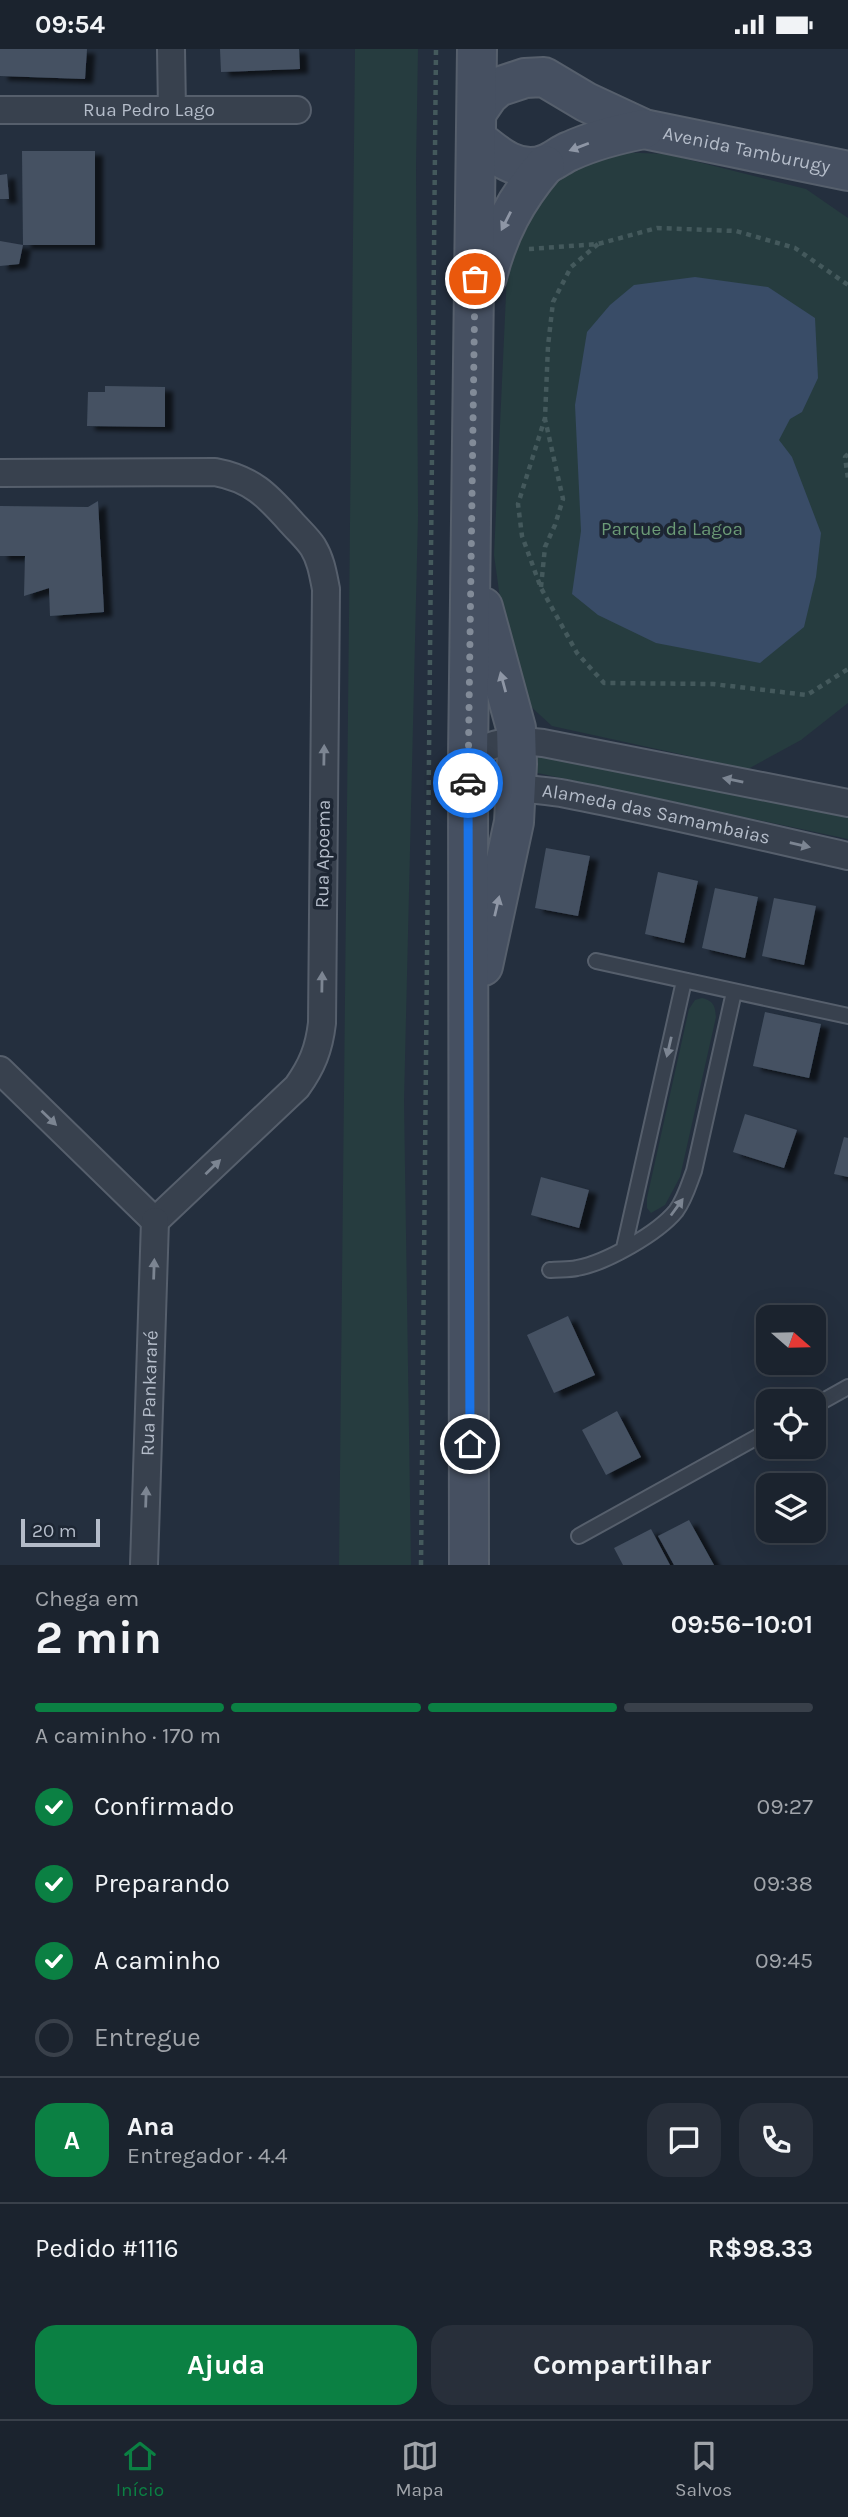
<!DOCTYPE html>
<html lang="pt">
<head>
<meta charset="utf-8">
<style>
	:root { --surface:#1b232e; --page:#282f3a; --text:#f1f3f6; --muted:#a0a4aa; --line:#39404a; --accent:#0b8043 }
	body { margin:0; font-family:Karla,sans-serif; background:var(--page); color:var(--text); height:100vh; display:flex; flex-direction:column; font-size:26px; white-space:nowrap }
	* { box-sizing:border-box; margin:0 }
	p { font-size:23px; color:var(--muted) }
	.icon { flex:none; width:38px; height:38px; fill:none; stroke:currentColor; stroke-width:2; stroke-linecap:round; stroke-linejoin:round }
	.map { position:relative; height:1516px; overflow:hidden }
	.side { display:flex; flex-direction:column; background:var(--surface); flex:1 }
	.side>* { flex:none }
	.needle { width:46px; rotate:110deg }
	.tools { position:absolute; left:756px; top:1256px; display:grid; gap:14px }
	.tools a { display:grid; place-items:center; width:70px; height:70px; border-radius:14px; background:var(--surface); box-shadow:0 7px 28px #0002,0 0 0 2px var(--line); font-size:35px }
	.scale { position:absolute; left:21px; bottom:18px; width:79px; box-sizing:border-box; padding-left:7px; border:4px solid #b4bcc9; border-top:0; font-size:19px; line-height:24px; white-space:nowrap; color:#b4bcc9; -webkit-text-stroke:5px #1d2633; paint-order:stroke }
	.pin { position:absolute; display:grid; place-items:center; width:60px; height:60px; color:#fff; margin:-30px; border:4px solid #fff; border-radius:50%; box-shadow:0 2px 7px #0007 }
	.courier { position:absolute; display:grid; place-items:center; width:70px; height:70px; margin:-35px; border:5px solid #1a73e8; border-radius:50%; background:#fff; color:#222; box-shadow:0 2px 9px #0007 }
	.summary em { font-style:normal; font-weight:700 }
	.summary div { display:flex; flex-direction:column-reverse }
	.summary { display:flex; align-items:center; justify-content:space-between; height:119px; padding:0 35px }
	h1 { font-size:46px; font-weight:700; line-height:52px }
	.bar { display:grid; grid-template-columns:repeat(4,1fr); gap:10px 7px; align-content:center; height:84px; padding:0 35px }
	.bar i { height:9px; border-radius:5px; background:var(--line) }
	.bar .on { background:var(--accent) }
	.bar p { grid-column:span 4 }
	.line { display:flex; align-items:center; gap:18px; padding:0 35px; border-top:2px solid var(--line) }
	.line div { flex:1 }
	.round { display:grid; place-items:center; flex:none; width:74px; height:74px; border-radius:21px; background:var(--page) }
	ol { padding:0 35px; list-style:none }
	li { display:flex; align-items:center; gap:21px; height:77px }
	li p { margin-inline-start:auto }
	li .icon { padding:7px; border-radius:50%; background:var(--accent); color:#fff; stroke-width:4 }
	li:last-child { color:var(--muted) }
	li i { width:38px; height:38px; border:4px solid var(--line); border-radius:50% }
	.button { display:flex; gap:14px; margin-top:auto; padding:14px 35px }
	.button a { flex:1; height:80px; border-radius:21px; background:var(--accent); color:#fff; font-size:28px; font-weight:700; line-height:80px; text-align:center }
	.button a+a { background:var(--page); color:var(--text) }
	.status { display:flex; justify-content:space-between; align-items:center; height:49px; padding:0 35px; background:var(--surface); direction:ltr }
	.status svg { height:19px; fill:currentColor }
	.tab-bar { display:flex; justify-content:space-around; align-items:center; height:98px; border-top:2px solid var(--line); background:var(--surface); font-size:19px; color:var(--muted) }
	.tab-bar a { display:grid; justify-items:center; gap:4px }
	.tab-bar .on { color:var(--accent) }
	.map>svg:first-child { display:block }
	.green { fill:#263c3f }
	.water { fill:#394c67 }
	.building { fill:#455162; filter:url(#shadow) }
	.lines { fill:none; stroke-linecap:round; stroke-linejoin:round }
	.lane-casing { stroke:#565f6c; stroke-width:18 }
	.street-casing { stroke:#565f6c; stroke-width:30 }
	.secondary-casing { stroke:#565f6c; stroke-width:42 }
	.path { stroke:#44595c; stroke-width:4.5; stroke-dasharray:5 5; stroke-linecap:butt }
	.lane { stroke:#38414e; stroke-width:14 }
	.street { stroke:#38414e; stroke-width:26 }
	.secondary { stroke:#465061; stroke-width:38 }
	.oneway { fill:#8e96a5 }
	.oneway2 { fill:#7c8592 }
	.done { stroke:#828b98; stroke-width:7; stroke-dasharray:0 12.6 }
	.route { stroke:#1a73e8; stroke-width:9 }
	.labels { text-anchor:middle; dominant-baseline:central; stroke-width:7; stroke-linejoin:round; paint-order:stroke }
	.street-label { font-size:19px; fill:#b4bcc9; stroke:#1d2633 }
	.park-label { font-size:19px; fill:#6b9a76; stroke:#1d2633 }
</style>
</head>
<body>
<div class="status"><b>09:54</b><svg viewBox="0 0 49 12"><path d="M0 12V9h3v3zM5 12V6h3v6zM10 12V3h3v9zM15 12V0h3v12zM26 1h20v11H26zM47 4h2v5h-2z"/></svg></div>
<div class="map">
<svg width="848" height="1516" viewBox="0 0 848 1516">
	<defs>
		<filter id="shadow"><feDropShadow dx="8" dy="4.5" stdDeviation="2" flood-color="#0009"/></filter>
	</defs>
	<rect width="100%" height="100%" fill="#242f3e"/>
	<path class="green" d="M355,0h63l-2,119 2,348 -14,585 7,464h-72z
		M616,103l50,2 140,35 42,29v485l-47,37 -53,29 -196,-43 -24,-22 -28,-106 -6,-43 13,-282 23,-68 26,-30z
		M537,705l311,64v21l-315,-67 -5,-17z
		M702,949c12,3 13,8 14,19l-36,160 -15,28 -14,8 -4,-5v-10l42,-189 6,-9z"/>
	<path class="water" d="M695,228l73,10 47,31 3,60 -16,34 -12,7 -11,21 13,17 29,76 -5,44 -12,50 -44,36 -104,-20 -58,-28 -26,-21 9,-63 -6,-126 12,-73 23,-27 24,-20z"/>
	<path class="building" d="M0,0h87l-2,30 -85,-3z
		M220,0h79l1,20 -79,3z
		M22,102h73v94h-72l-4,19 -19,2v-25l23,4z
		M7,125l2,25h-9v-24z
		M105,337l60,1v40l-78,-1 1,-34h17z
		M98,452l6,111 -54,4 -1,-28 -25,8 1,-40h-25v-50l88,1z
		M546,799l44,8 -12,60 -43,-8z
		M658,823l40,9 -14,62 -39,-9z
		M715,839l43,9 -13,61 -43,-10z
		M774,849l42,8 -12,59 -42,-9z
		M765,963l56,12 -12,54 -56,-12z
		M745,1065l52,16 -13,38 -51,-16z
		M844,1088l4,1v39l-14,-3z
		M541,1128l48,13 -10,38 -48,-13z
		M568,1267l27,59 -41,18 -27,-58z
		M617,1362l24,46 -35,18 -24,-45z
		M689,1471l25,45h-40l-16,-29z
		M651,1480l19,36h-47l-9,-17z"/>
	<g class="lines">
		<defs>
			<path id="lane" d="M596,912l252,55
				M624,1199l60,-267
				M550,1221c9,-1 19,0 27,-2 29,-5 81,-35 99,-57 9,-12 13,-27 18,-40l40,-179
				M814,1357l34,-19
				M579,1487l189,-105"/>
			<g id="street">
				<path d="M171,0l1,61"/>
				<path id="s1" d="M0,61h297"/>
				<path d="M0,424l215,-1c37,7 52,23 76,50 7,8 16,16 22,25 8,13 10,27 13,42l-4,434c-3,26 -10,43 -25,64l-142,134 -155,-151"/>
				<path d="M468,708c26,-16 44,-18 75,-14l305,60"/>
				<path id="s2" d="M468,722c25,19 67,17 98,23 94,18 188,41 282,62"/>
				<path id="s3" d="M144,1516l11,-344"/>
			</g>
			<g id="secondary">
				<path id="s4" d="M477,63l11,-16 10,-9 27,-9 19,-1 42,25 58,27 204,42"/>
				<path d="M477,90c19,16 42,36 69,25 8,-3 16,-10 24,-13 24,-11 48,-17 74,-22"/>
				<path d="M487,228c11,-44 29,-78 58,-112"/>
				<path d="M483,917l31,-144 3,-58 -1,-36 -33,-121"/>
				<path d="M469,1516l-1,-808 9,-708"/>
			</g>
		</defs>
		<use href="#lane" class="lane-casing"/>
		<use href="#street" class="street-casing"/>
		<use href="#secondary" class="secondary-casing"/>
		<path class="path" d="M598,195l-27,23 -18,35 -5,44 -3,72 -27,86 4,32 19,52 36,65 27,30 109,1 94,11 41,-26
			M529,200l69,-5 59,-16 79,3 59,17 53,37
			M848,405l-3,3 3,22
			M541,538l4,-40 10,-22 8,-26 -18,-80
			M421,1516l15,-1516"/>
		<use href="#lane" class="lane"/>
		<use href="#street" class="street"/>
		<use href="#secondary" class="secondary"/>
	</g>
	<defs><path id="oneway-solid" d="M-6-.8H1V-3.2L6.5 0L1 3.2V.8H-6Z" transform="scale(1.75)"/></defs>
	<g class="oneway">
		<use href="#oneway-solid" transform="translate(579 98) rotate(159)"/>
		<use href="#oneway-solid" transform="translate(506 172) rotate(117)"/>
		<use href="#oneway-solid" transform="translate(503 633) rotate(-105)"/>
		<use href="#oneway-solid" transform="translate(497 857) rotate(-77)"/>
	</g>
	<g class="oneway2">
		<use href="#oneway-solid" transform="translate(324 706) rotate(-89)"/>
		<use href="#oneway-solid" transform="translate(733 731) rotate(-169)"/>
		<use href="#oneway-solid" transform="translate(800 796) rotate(13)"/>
		<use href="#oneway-solid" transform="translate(322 933) rotate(-89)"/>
		<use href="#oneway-solid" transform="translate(669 998) rotate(103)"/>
		<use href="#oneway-solid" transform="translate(49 1069) rotate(44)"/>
		<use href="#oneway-solid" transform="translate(213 1118) rotate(-44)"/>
		<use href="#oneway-solid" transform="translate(677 1158) rotate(-54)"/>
		<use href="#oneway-solid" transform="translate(154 1220) rotate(-88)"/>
		<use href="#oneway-solid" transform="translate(146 1448) rotate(-88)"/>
	</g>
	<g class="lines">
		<path class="done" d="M468,734l7,-504"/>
		<path class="route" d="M468,734l2,661"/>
	</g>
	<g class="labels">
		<g class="street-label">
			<text stroke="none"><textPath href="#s1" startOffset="149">Rua Pedro Lago</textPath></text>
			<text stroke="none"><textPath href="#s4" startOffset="298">Avenida Tamburugy</textPath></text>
			<text stroke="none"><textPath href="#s2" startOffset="194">Alameda das Samambaias</textPath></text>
			<text transform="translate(323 805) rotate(-89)">Rua Apoema</text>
			<text stroke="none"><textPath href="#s3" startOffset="172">Rua Pankararé</textPath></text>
		</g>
		<g class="park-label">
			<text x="672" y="480">Parque da Lagoa</text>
		</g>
	</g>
</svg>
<div class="tools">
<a><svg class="needle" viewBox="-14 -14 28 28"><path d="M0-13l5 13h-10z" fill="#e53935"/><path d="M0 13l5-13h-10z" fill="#a0a4aa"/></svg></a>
<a><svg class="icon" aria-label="locate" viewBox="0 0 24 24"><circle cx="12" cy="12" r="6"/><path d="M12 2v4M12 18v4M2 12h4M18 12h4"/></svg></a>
<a><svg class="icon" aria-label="layers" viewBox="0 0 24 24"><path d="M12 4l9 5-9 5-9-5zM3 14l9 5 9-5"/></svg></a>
</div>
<div class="scale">20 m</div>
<div class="pin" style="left:475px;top:230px;background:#ea580c"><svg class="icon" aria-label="bag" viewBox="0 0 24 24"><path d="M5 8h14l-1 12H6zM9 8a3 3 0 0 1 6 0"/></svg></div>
<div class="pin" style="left:470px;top:1395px;background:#1f2937"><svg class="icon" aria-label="home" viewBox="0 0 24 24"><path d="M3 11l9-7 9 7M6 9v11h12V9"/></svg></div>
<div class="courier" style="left:468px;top:734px"><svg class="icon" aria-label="car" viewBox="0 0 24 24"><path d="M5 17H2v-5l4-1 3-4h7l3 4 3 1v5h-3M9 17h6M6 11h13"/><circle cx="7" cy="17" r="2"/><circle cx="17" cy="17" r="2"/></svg></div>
</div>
<section class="side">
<div class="summary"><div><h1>2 min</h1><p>Chega em</p></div><em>09:56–10:01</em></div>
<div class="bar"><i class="on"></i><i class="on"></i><i class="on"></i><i></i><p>A caminho · 170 m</p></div>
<ol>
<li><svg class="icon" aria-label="check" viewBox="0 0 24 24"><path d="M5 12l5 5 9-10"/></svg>Confirmado<p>09:27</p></li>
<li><svg class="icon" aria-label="check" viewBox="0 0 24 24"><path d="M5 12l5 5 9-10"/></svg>Preparando<p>09:38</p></li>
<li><svg class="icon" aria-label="check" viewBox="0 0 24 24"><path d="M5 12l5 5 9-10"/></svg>A caminho<p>09:45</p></li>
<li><i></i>Entregue</li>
</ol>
<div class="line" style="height:126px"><b class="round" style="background:var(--accent);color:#fff">A</b><div><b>Ana</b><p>Entregador · 4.4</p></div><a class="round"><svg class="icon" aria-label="chat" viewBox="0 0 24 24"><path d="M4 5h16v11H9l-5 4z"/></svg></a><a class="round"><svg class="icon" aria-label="phone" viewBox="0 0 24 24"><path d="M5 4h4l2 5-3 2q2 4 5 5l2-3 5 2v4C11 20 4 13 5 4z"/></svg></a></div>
<div class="line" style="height:91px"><div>Pedido #1116</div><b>R$98.33</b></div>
<div class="button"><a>Ajuda</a><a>Compartilhar</a></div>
</section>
<nav class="tab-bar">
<a class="on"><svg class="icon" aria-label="home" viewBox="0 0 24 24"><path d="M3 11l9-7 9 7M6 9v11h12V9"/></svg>Início</a>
<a><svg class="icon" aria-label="map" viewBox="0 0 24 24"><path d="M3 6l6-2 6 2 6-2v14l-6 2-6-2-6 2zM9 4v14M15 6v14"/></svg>Mapa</a>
<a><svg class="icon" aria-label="saved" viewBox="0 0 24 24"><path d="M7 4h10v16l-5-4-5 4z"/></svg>Salvos</a>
</nav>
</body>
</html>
